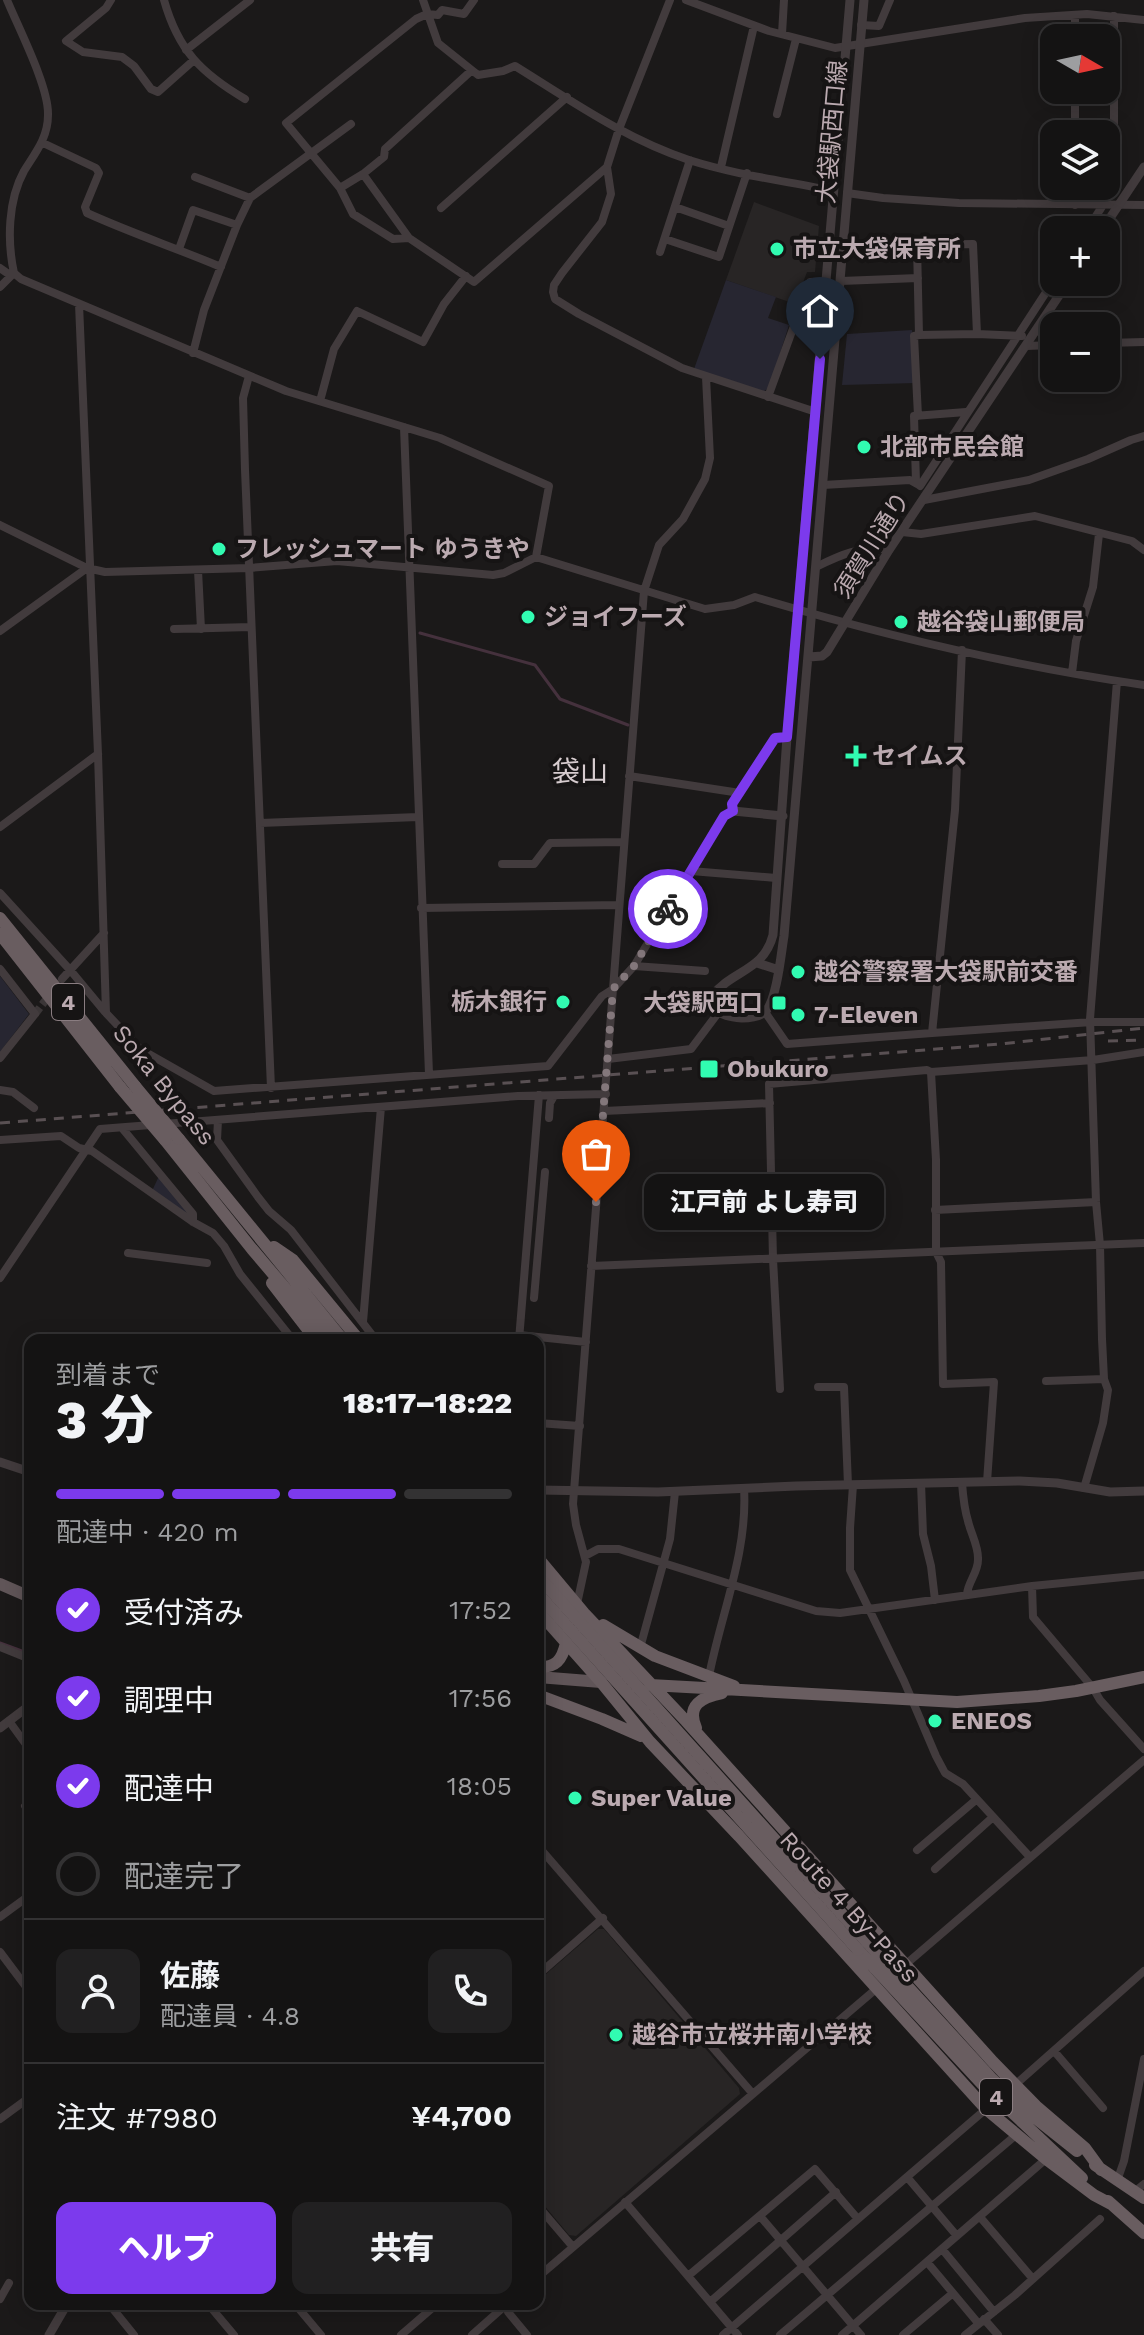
<!DOCTYPE html>
<html lang="ja">
<head>
<meta charset="utf-8">
<style>
	:root { --surface:#141313; --page:#212021; --text:#f1f3f6; --muted:#9d9ea0; --line:#333233; --accent:#7c3aed }
	body { margin:0; font-family:"Work Sans","Noto Sans JP",sans-serif; background:var(--page); color:var(--text); height:100vh; display:flex; flex-direction:column; font-size:30px; white-space:nowrap }
	* { box-sizing:border-box; margin:0 }
	p { font-size:26px; color:var(--muted) }
	.icon { flex:none; width:44px; height:44px; fill:none; stroke:currentColor; stroke-width:2; stroke-linecap:round; stroke-linejoin:round }
	.map { position:relative; flex:1; overflow:hidden }
	.side { position:absolute; left:24px; top:1334px; width:520px; height:976px; display:flex; flex-direction:column; background:var(--surface); border-radius:16px; box-shadow:0 4px 20px #0003,0 0 0 2px var(--line) }
	.side>* { flex:none }
	.needle { width:52px; rotate:99deg }
	.tools { position:absolute; left:1040px; top:24px; display:grid; gap:16px }
	.tools a { display:grid; place-items:center; width:80px; height:80px; border-radius:16px; background:var(--surface); box-shadow:0 4px 20px #0003,0 0 0 2px var(--line); font-size:40px }
	.pin { position:absolute; display:grid; place-items:center; width:68px; height:68px; color:#fff; margin:-82px -34px; border-radius:50% 50% 50% 0; rotate:-45deg; box-shadow:0 0 8px #0007 }
	.pin .icon { rotate:45deg }
	.courier { position:absolute; display:grid; place-items:center; width:80px; height:80px; margin:-40px; border:6px solid #7c3aed; border-radius:50%; background:#fff; color:#222; box-shadow:0 2px 10px #0007 }
	.bubble { position:absolute; height:56px; border-radius:16px; background:var(--surface); box-shadow:0 4px 20px #0003,0 0 0 2px var(--line); font-size:26px; font-weight:800; line-height:56px; text-align:center }
	.overview em { font-style:normal; font-weight:800 }
	.overview div { display:flex; flex-direction:column-reverse }
	.overview { display:flex; align-items:center; justify-content:space-between; height:136px; padding:0 32px }
	h1 { font-size:52px; font-weight:800; line-height:60px }
	.bar { display:grid; grid-template-columns:repeat(4,1fr); gap:12px 8px; align-content:center; height:96px; padding:0 32px }
	.bar i { height:10px; border-radius:6px; background:var(--line) }
	.bar .selected { background:var(--accent) }
	.bar p { grid-column:span 4 }
	.line { display:flex; align-items:center; gap:20px; padding:0 32px; border-top:2px solid var(--line) }
	.line div { flex:1 }
	.round { display:grid; place-items:center; flex:none; width:84px; height:84px; border-radius:16px; background:var(--page) }
	ol { padding:0 32px; list-style:none }
	li { display:flex; align-items:center; gap:24px; height:88px }
	li p { margin-inline-start:auto }
	li .icon { padding:8px; border-radius:50%; background:var(--accent); color:#fff; stroke-width:4 }
	li:last-child { color:var(--muted) }
	li i { width:44px; height:44px; border:4px solid var(--line); border-radius:50% }
	.button { display:flex; gap:16px; margin-top:auto; padding:16px 32px }
	.button a { flex:1; height:92px; border-radius:16px; background:var(--accent); color:#fff; font-size:32px; font-weight:800; line-height:92px; text-align:center }
	.button a+a { background:var(--page); color:var(--text) }
	.map>svg:first-child { display:block }
	.built { fill:#282525 }
	.green { fill:#272631 }
	.lines { fill:none; stroke-linecap:round; stroke-linejoin:round }
	.stream { stroke:#45313d; stroke-width:3 }
	.minor-tunnel { stroke:#3b3637; stroke-width:8; stroke-dasharray:8 4; stroke-linecap:butt }
	.minor { stroke:#423b3d; stroke-width:8 }
	.tertiary { stroke:#423b3d; stroke-width:9 }
	.primary { stroke:#605558; stroke-width:12 }
	.trunk { stroke:#695d60; stroke-width:12 }
	.rail { stroke:#595053; stroke-width:3; stroke-dasharray:10 8; stroke-linecap:butt }
	.trunk-bridge { stroke:#695d60; stroke-width:12 }
	.done { stroke:#83777b; stroke-width:8; stroke-dasharray:0 14.4 }
	.route { stroke:#7c3aed; stroke-width:10 }
	.poi-dot { fill:#31fbb1; stroke:#161414; stroke-width:3 }
	.labels { text-anchor:middle; dominant-baseline:central; stroke-width:8; stroke-linejoin:round; paint-order:stroke }
	.shield { fill:#161414; stroke:#8a7d81; stroke-width:2 }
	.shield-label { font-size:22px; font-weight:bold; fill:#bbaab0 }
	.street-label { font-size:24px; fill:#bbaab0; stroke:#161414 }
	.poi-label { font-size:24px; font-weight:bold; fill:#bbaab0; stroke:#161414; text-anchor:start }
	.quarter-label { font-size:28px; fill:#d7cccf; stroke:#161414 }
</style>
</head>
<body>
<div class="map">
<svg width="1144" height="2335" viewBox="0 0 1144 2335">
	<rect width="100%" height="100%" fill="#1b1919"/>
	<path class="built" d="M754,202l65,24 -4,46h-8l-12,32 -69,-24z
		M598,1929h6l135,159 1,6 -164,142 -7,-1 -31,-37v-217z"/>
	<path class="green" d="M726,280l50,17 -8,21 21,7 -20,63 -8,5 -67,-24z
		M912,330l4,53 -74,2 5,-51z
		M0,976l29,38 -29,38z
		M159,1176l33,38 -1,5 -39,-28z"/>
	<g class="lines">
		<path class="stream" d="M420,633l115,32 25,34 68,26
			M0,1643l30,11"/>
		<path class="minor-tunnel" d="M35,1014l16,-21"/>
		<path class="minor" d="M7,0c12,29 42,87 41,115 0,23 -13,38 -24,56 -16,29 -17,70 -10,102l7,6 265,112 154,47 109,48 -13,71
			M111,0l-5,8 -40,33 17,11 39,5 12,9 17,23 7,3 36,-32
			M164,0c14,50 37,73 81,99
			M423,0l15,43 40,32 25,-4 12,-5c55,34 112,74 174,94 47,15 97,21 145,31
			M474,0l-10,14 -22,-4 -4,5 -11,-1 -11,5 -130,104 54,65 13,26 40,25 16,-1 65,44 133,-115
			M670,0l-51,129 -12,38 4,27 -9,28 -40,51 -8,12 -1,7 2,7 24,15 103,54 134,44
			M686,0l83,31 66,17 190,-30 62,-4 57,6
			M1075,15v23
			M861,25l18,1 11,-26
			M782,34l2,-34
			M186,50l64,-50
			M1075,90v44
			M777,114l19,-75
			M43,143l53,25 3,5 -14,34 2,6c44,20 89,35 134,54
			M721,167l33,-141
			M363,174l46,64
			M195,177l55,21
			M1075,186v19
			M340,188l23,-14 21,-17 1,-8 86,-78
			M847,193l36,5 76,5 185,2
			M675,207l54,19
			M441,208l126,-111
			M1087,230l27,-42v-172
			M665,239l54,18 28,-84
			M179,249l14,-39 44,15
			M660,252l30,-92
			M0,268l10,7
			M841,281l77,-3
			M0,287l14,-14
			M79,304l19,450 8,259 34,36 74,42 334,-25 54,-70 11,-7 31,-398 15,-46 24,-26 22,-40 5,-21 -4,-81
			M919,335l58,-1 45,2
			M1106,343l38,-1
			M1026,346l28,-1
			M193,353l11,-43 33,-85 13,-27 101,-74
			M249,376l-6,22 2,72 26,618
			M768,397l42,-115 17,-1
			M320,401l14,-52 23,-38 66,31 21,-38 22,-28
			M918,416l-4,-80 5,-1 -2,-90 56,-1 4,90
			M404,427l25,647
			M916,482l-2,-66 52,-4
			M823,485l87,-5 9,5
			M920,486l134,-206
			M924,500l105,-20 59,-21 43,-19 13,-4
			M0,525l87,43 18,4 144,-4 88,-7 156,14 11,-2 32,-16 169,52 29,-4 21,-8c127,38 258,69 389,88
			M902,532l19,2 114,-18 97,25 12,9
			M816,567c24,-12 46,-22 73,-17
			M198,570l3,59
			M174,629l77,-2
			M0,631l87,-63
			M962,650l-7,160 -23,223 160,-11h52
			M1072,673l4,-32 17,-54 6,-53
			M629,776l111,17
			M260,823l158,-6
			M0,827l98,-73
			M502,864h32l16,-21 74,-1
			M691,871l85,7
			M0,893l71,78 34,41
			M421,908l197,-3
			M634,966l71,5
			M0,969l35,45 -35,44
			M62,979l42,-46
			M765,1012l22,32 145,-11
			M608,1059l83,-10 27,-36
			M931,1072l162,-12 51,-8
			M0,1090l13,2 21,16
			M604,1111l166,-8
			M549,1118l1,-15 4,-7
			M218,1120l-1,20 41,57 11,14 22,19 85,110
			M122,1128l71,86v8
			M0,1140l61,-4 18,12 13,3 101,71 20,11 11,13 16,28 53,66
			M935,1210l161,-8
			M128,1253l79,10
			M591,1266l553,-23
			M0,1278l100,-149 418,-33 88,-2
			M534,1298l11,-126
			M363,1322l18,-215
			M519,1335l67,7
			M519,1340l20,-245
			M1046,1381l58,-2
			M818,1387h26l4,98
			M780,1389l-7,-130 -4,-175 158,-14 4,2 5,88v92l5,10 2,122 51,-2 -7,100
			M538,1423l42,3
			M921,1483l2,51 8,32 4,34
			M962,1483c1,13 2,25 6,38 3,13 10,24 10,37 1,14 -10,23 -11,36
			M853,1485l-3,43v42l54,111 32,75 9,17 18,11 66,72
			M1084,1488l19,-65 5,-33 -4,-11 -2,-40 -2,-94 -4,-43 -6,-183 27,-338
			M585,1556l13,-7h21l197,62 24,2 192,-27 112,-11
			M1032,1586l1,31 60,71 7,12 44,49
			M577,1604l9,-42 -10,-37 -3,-21 40,-515 21,-23 90,-150 9,-5 -1,-7 43,-66 12,-1
			M0,1647l30,12
			M640,1648l30,-109 5,-47
			M709,1676c12,-62 39,-124 35,-188
			M9,1721l21,29
			M25,1806l5,6
			M538,1846l215,248
			M917,1850l60,-51
			M935,1869l58,-52
			M0,1917l30,-22
			M0,1952l30,40
			M905,1965l239,-205
			M538,1975l65,-57
			M1054,2051l49,57
			M1016,2084l128,-113
			M0,2119l30,-22
			M907,2177l50,59
			M1117,2181l7,-20 20,-102
			M1134,2192l10,-8
			M625,2202l113,133
			M538,2206l35,41
			M760,2216l101,119
			M980,2217l53,62
			M942,2249l52,63
			M927,2262l51,61
			M688,2276l127,-107 43,50
			M538,2277l338,-288
			M0,2299l9,-16
			M710,2302l126,-110
			M109,2304l25,31
			M208,2304l26,31
			M295,2304l26,31
			M508,2304v8l19,23
			M984,2319l14,16
			M401,2335l36,-31
			M472,2335l35,-31
			M723,2335l263,-226
			M780,2335l236,-200
			M842,2335l204,-176
			M903,2335l50,-42
			M965,2335l50,-40 85,-76"/>
		<path class="tertiary" d="M850,0l-63,737 -14,198c-9,36 -41,35 -61,61l1,11c9,9 17,10 29,11 8,0 18,-1 24,-7 11,-13 15,-57 18,-75l80,-936
			M1102,230l42,-63
			M809,657l13,-1 5,-4 62,-102 179,-268
			M733,811l50,5
			M757,963l22,7
			M0,1462l30,10
			M538,1490l120,2 138,-6 224,-5 37,2 53,9 34,-1
			M0,1728l30,-23
			M49,2335l18,-31"/>
		<path class="primary" d="M0,1584l30,13
			M538,1677l63,5"/>
		<path class="trunk" d="M0,918l135,168
			M0,934l120,153
			M179,1139l164,201
			M165,1140l87,109 77,91
			M274,1247l19,13 66,80
			M272,1283l44,57
			M538,1558l46,55 102,108 307,341 43,44 49,42 16,22
			M538,1611l63,71 49,60 89,94 247,273 60,50 48,36 17,9
			M603,1625l52,31 79,30
			M538,1667c18,1 24,-7 28,-24
			M650,1685l307,17 82,-6 37,-5 68,-14
			M538,1695l64,24 39,17
			M696,1728c-10,-23 6,-31 26,-35
			M867,1942l125,137 36,33 49,39
			M858,1950l125,135 99,93
			M1095,2165l49,33
			M1108,2201l36,32"/>
		<path class="rail" d="M1108,1041l36,-1
			M0,1123l1001,-79 143,-16"/>
		<path class="trunk-bridge" d="M135,1086l44,53
			M120,1087l45,53
			M538,1576l329,366
			M538,1594l320,356"/>
	</g>
	<g class="lines">
		<path class="done" d="M596,1202l17,-213 21,-23 34,-57"/>
		<path class="route" d="M668,909l56,-93 9,-5 -1,-7 43,-66 12,-1 33,-378"/>
	</g>
	<g class="poi-dot">
		<circle cx="777" cy="249" r="8"/>
		<circle cx="864" cy="447" r="8"/>
		<circle cx="219" cy="549" r="8"/>
		<circle cx="528" cy="617" r="8"/>
		<circle cx="901" cy="622" r="8"/>
		<path d="M852 744h8v8h8v8h-8v8h-8v-8h-8v-8h8z"/>
		<circle cx="798" cy="972" r="8"/>
		<circle cx="563" cy="1002" r="8"/>
		<rect x="771" y="995" width="16" height="16" rx="4"/>
		<circle cx="798" cy="1015" r="8"/>
		<rect x="699" y="1059" width="20" height="20" rx="4"/>
		<circle cx="935" cy="1721" r="8"/>
		<circle cx="575" cy="1798" r="8"/>
		<circle cx="616" cy="2035" r="8"/>
	</g>
	<g class="labels">
		<g class="shield">
			<rect x="52" y="984" width="32" height="36" rx="6"/>
			<rect x="980" y="2079" width="32" height="36" rx="6"/>
		</g>
		<g class="shield-label">
			<text x="68" y="1002">4</text>
			<text x="996" y="2097">4</text>
		</g>
		<g class="street-label">
			<text transform="translate(832 132) rotate(-85)">大袋駅西口線</text>
			<text transform="translate(872 545) rotate(-58)">須賀川通り</text>
			<text transform="translate(164 1085) rotate(51)">Soka Bypass</text>
			<text transform="translate(849 1907) rotate(48)">Route 4 By-Pass</text>
		</g>
		<g class="poi-label">
			<text x="793" y="249">市立大袋保育所</text>
			<text x="880" y="447">北部市民会館</text>
			<text x="235" y="549">フレッシュマート ゆうきや</text>
			<text x="544" y="617">ジョイフーズ</text>
			<text x="917" y="622">越谷袋山郵便局</text>
			<text x="872" y="756">セイムス</text>
			<text x="814" y="972">越谷警察署大袋駅前交番</text>
			<text x="547" y="1002" text-anchor="end">栃木銀行</text>
			<text x="763" y="1003" text-anchor="end">大袋駅西口</text>
			<text x="814" y="1015">7-Eleven</text>
			<text x="727" y="1069">Obukuro</text>
			<text x="951" y="1721">ENEOS</text>
			<text x="591" y="1798">Super Value</text>
			<text x="632" y="2035">越谷市立桜井南小学校</text>
		</g>
		<g class="quarter-label">
			<text x="580" y="771">袋山</text>
		</g>
	</g>
</svg>
<div class="tools">
<a><svg class="needle" viewBox="-14 -14 28 28"><path d="M0-13l5 13h-10z" fill="#e53935"/><path d="M0 13l5-13h-10z" fill="#9d9ea0"/></svg></a>
<a><svg class="icon" aria-label="layers" viewBox="0 0 24 24"><path d="M12 4l9 5-9 5-9-5zM3 14l9 5 9-5"/></svg></a>
<a>+</a>
<a>−</a>
</div>
<div class="pin" style="left:596px;top:1202px;background:#ea580c"><svg class="icon" aria-label="bag" viewBox="0 0 24 24"><path d="M5 8h14l-1 12H6zM9 8a3 3 0 0 1 6 0"/></svg></div>
<div class="pin" style="left:820px;top:359px;background:#1f2937"><svg class="icon" aria-label="home" viewBox="0 0 24 24"><path d="M3 11l9-7 9 7M6 9v11h12V9"/></svg></div>
<div class="courier" style="left:668px;top:909px"><svg class="icon" aria-label="bike" viewBox="0 0 24 24"><circle cx="6" cy="16" r="4"/><circle cx="18" cy="16" r="4"/><path d="M6 16l4-8h5l3 8M10 8l3 8H6M13 5h3"/></svg></div>
<div class="bubble" style="left:644px;top:1174px;width:240px">江戸前 よし寿司</div>
<section class="side">
<div class="overview"><div><h1>3 分</h1><p>到着まで</p></div><em>18:17–18:22</em></div>
<div class="bar"><i class="selected"></i><i class="selected"></i><i class="selected"></i><i></i><p>配達中 · 420 m</p></div>
<ol>
<li><svg class="icon" aria-label="check" viewBox="0 0 24 24"><path d="M5 12l5 5 9-10"/></svg>受付済み<p>17:52</p></li>
<li><svg class="icon" aria-label="check" viewBox="0 0 24 24"><path d="M5 12l5 5 9-10"/></svg>調理中<p>17:56</p></li>
<li><svg class="icon" aria-label="check" viewBox="0 0 24 24"><path d="M5 12l5 5 9-10"/></svg>配達中<p>18:05</p></li>
<li><i></i>配達完了</li>
</ol>
<div class="line" style="height:144px"><a class="round"><svg class="icon" aria-label="person" viewBox="0 0 24 24"><circle cx="12" cy="8" r="4"/><path d="M4 21q1-7 8-7t8 7"/></svg></a><div><b>佐藤</b><p>配達員 · 4.8</p></div><a class="round"><svg class="icon" aria-label="phone" viewBox="0 0 24 24"><path d="M5 4h4l2 5-3 2q2 4 5 5l2-3 5 2v4C11 20 4 13 5 4z"/></svg></a></div>
<div class="line" style="height:104px"><div>注文 #7980</div><b>¥4,700</b></div>
<div class="button"><a>ヘルプ</a><a>共有</a></div>
</section>
</div>
</body>
</html>
